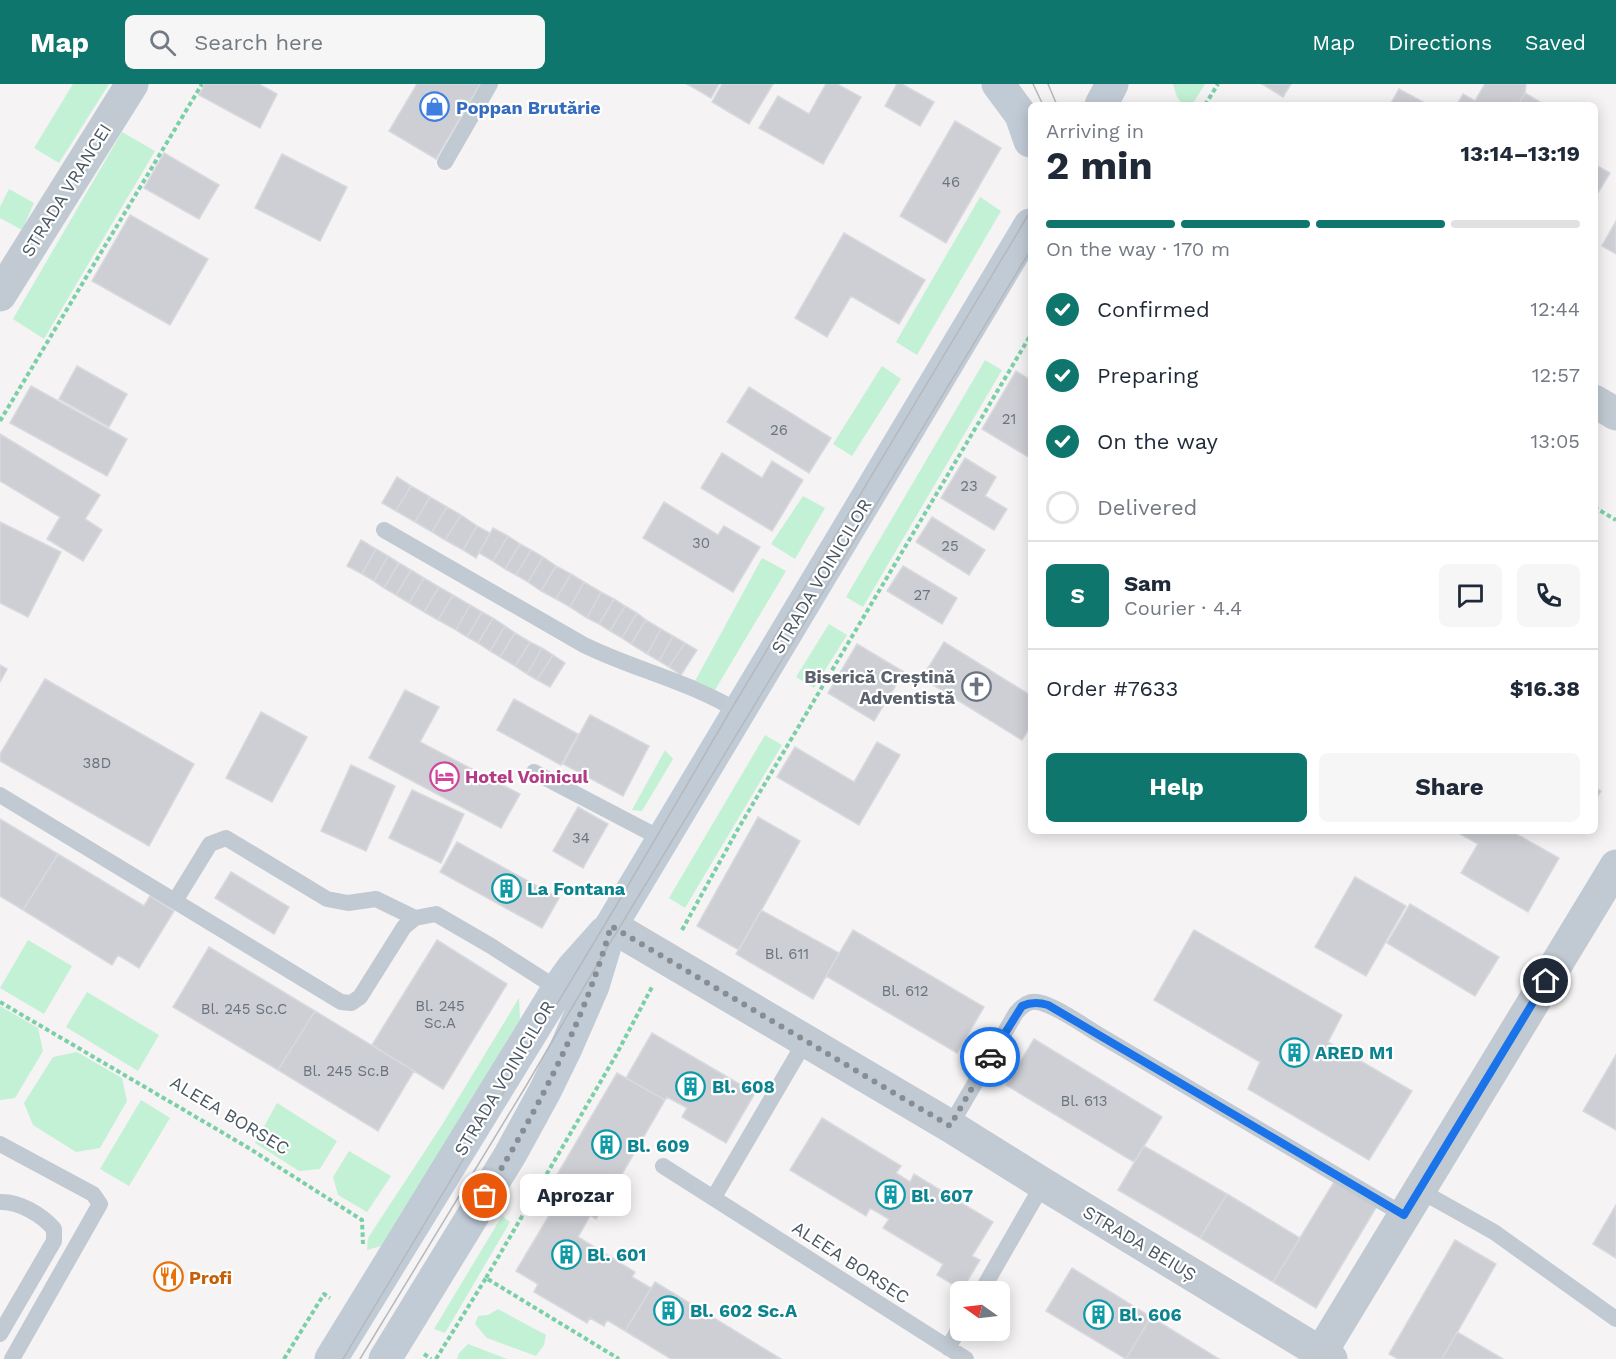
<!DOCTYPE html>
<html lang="en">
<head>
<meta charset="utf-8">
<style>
	:root { --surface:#fff; --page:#f6f6f7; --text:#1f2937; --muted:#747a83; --line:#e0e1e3; --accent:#0f766e }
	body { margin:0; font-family:"Work Sans",sans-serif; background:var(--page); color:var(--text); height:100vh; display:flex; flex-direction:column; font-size:22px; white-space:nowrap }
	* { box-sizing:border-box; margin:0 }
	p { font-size:20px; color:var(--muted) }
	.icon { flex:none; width:33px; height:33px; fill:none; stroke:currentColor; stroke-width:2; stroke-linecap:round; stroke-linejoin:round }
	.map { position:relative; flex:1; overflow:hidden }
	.drawer { position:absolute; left:1028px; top:18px; width:570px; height:732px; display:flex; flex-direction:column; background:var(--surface); border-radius:9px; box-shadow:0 3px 15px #0003 }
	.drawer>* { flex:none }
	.needle { width:39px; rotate:284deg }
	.controls { position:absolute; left:950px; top:1197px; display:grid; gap:12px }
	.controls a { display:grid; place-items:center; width:60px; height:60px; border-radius:9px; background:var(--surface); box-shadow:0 3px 15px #0003; font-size:30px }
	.pin { position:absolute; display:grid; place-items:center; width:51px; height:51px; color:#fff; margin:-26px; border:3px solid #fff; border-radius:50%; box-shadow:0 2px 6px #0007 }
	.courier { position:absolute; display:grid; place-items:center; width:60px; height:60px; margin:-30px; border:4px solid #1a73e8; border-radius:50%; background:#fff; color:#222; box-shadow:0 2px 8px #0007 }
	.bubble { position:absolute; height:42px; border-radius:9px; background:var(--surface); box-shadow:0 3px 15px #0003; font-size:20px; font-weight:700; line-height:42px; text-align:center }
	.overview em { font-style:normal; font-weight:700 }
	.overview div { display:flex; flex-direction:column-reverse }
	.overview { display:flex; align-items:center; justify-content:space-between; height:102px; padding:0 18px }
	h1 { font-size:39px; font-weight:700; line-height:45px }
	.bar { display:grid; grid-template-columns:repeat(4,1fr); gap:9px 6px; align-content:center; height:72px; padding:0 18px }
	.bar i { height:8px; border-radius:4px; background:var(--line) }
	.bar .current { background:var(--accent) }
	.bar p { grid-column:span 4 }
	.line { display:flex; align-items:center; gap:15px; padding:0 18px; border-top:2px solid var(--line) }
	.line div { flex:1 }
	.round { display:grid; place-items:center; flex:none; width:63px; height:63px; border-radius:9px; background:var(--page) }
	ol { padding:0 18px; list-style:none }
	li { display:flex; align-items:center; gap:18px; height:66px }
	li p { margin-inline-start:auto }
	li .icon { padding:6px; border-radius:50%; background:var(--accent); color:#fff; stroke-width:4 }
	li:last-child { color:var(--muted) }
	li i { width:33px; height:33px; border:3px solid var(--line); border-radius:50% }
	.primary-button { display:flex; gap:12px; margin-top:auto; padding:12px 18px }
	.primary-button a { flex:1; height:69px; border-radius:9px; background:var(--accent); color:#fff; font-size:24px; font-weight:700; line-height:69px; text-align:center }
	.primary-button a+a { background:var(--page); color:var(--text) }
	header { display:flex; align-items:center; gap:36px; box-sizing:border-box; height:84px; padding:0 30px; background:var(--accent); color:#fff }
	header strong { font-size:28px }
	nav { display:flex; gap:33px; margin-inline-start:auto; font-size:21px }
	.search { width:420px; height:54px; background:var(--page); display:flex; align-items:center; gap:15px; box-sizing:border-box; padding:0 21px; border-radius:9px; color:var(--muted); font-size:22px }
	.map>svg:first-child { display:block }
	.green { fill:#c3f1d5 }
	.building { fill:#cdcfd5; stroke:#d7d9de; stroke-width:1.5 }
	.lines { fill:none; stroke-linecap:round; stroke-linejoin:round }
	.path { stroke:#7ad0a6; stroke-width:4; stroke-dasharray:4.5 3; stroke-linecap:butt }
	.lane { stroke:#c1cad2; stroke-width:16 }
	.street { stroke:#c1cad2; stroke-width:33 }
	.secondary { stroke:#c1cbd6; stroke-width:33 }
	.tram { stroke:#b5b8bd; stroke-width:1.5 }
	.done { stroke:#868d94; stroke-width:6; stroke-dasharray:0 10.8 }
	.route { stroke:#1a73e8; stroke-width:8 }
	.labels { text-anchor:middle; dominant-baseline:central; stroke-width:4.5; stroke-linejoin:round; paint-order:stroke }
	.number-label { font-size:15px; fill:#6b747e }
	.shop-label { font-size:18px; font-weight:bold; fill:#366cbe; stroke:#fff; text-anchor:start }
	.street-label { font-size:18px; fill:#4a5661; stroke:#fff }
	.worship-label { font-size:18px; font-weight:bold; fill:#5b616d; stroke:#fff; text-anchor:end }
	.hotel-label { font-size:18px; font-weight:bold; fill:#b23c85; stroke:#fff; text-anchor:start }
	.culture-label { font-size:18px; font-weight:bold; fill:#0d838f; stroke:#fff; text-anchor:start }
	.food-label { font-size:18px; font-weight:bold; fill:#c56008; stroke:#fff; text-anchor:start }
</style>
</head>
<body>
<header>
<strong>Map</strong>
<div class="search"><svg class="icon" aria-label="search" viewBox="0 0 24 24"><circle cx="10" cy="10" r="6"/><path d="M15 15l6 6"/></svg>Search here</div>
<nav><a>Map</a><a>Directions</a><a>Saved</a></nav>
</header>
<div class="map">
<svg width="1616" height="1275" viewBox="0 0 1616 1275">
	<rect width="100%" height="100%" fill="#f5f3f3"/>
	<path class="green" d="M73,0h36l-50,79 -25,-15z
		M1173,0h32l-13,21h-9l-6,-8z
		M122,48l33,19 -111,188 -31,-20z
		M9,105l25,14 -12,27 -22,-12v-11z
		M980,113l21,14 -84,144 -21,-13z
		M985,276l17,10 -139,237 -17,-10z
		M882,282l19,13 -49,77 -19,-12z
		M803,412l22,12 -30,51 -24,-15z
		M762,474l24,13 -71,119 -20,-9z
		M829,540l18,11 -33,53 -18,-11z
		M765,651l17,10 -97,163 -16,-10z
		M665,666l8,9 -31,52 -10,-1z
		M28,856l44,26 -28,48 -44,-26z
		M87,908l72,43 -21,36 -72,-44z
		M519,914l1,21 -78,131 -61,96 -14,4 1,-12 74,-113z
		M0,922l38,22 5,23 -28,47 -15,2z
		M77,968l45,26 5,23 -27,47 -24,4 -43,-27 -9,-22 29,-46z
		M141,1016l29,18 -41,68 -29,-17z
		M277,1019l60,38 -17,28 -21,2 -44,-28z
		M349,1067l42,25 -24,36 -29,-17 -5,-18z
		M502,1132l8,6 -65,111 -11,-4z
		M498,1225l48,26 -2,10 -8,11 -49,-18 -12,-14 3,-8 10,-1z
		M468,1260l39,15h-50l2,-6z"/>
	<path class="building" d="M205,0h54l18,10 -17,34 -61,-33z
		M417,0h63l-44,75 -47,-28z
		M687,0h32l-8,14z
		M722,0h51l-24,40 -37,-22z
		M826,0h11l24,13 -38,67 -64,-36 19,-32 31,18z
		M897,0h5l32,18 -14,24 -35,-20z
		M1262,0h29l-8,13z
		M1485,0h41l-1,9 -7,12h-61l6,-11 12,7z
		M1399,5l26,14 -1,2h-34z
		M1525,9l20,12h-27z
		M955,37l46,27 -55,95 -46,-27z
		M164,69l55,32 -20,34 -55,-31z
		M282,70l65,33 -27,54 -65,-33z
		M1594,80l16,9 -16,26z
		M130,131l78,44 -38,66 -78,-44z
		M1616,137v33l-14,-8z
		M844,149l81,47 -26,44 -48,-28 -24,41 -32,-19z
		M77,282l50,28 -18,33 -50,-28z
		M1016,287l14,9v23l-2,4 2,2v49l-48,-29z
		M31,302l96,53 -20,37 -97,-53z
		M749,303l82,51 -22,35 -82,-51z
		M0,350l100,61 -15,24 17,11 -19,31 -36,-22 13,-22 -60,-36z
		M722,369l40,25 10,-17 31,19 -31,51 -71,-43z
		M965,374l31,19 -11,19 22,13 -13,21 -53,-32z
		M397,393l14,9 -15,25 -14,-8z
		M411,402l19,11 -15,25 -19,-11z
		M430,413l17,10 -15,25 -17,-10z
		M664,418l54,33 6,-9 36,21 -27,45 -90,-54z
		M447,423l14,8 -16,25 -13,-8z
		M461,431l16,11 -14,24 -18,-10z
		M932,433l53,33 -16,25 -53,-33z
		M0,438l61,30 -33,65 -28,-14z
		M477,442l13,7 -14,25 -13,-8z
		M493,444l15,8 -15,25 -14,-8z
		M508,452l12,8 -15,25 -12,-8z
		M361,456l15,9 -14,25 -15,-8z
		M520,460l11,6 -15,25 -11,-6z
		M376,465l12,7 -14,25 -12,-7z
		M531,466l12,7 -15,25 -12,-7z
		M388,472l11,7 -15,25 -10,-7z
		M543,473l13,9 -15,25 -13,-9z
		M399,479l12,7 -15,25 -12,-7z
		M556,482l15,8 -15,25 -15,-8z
		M903,482l54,32 -15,26 -55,-33z
		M411,486l13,8 -15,25 -13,-8z
		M571,490l13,8 -14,25 -14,-8z
		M424,494l15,9 -15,25 -15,-9z
		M584,498l17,10 -14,26 -17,-11z
		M439,503l14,8 -15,25 -14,-8z
		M601,508l13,7 -15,25 -12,-6z
		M453,511l17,10 -14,25 -18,-10z
		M614,515l11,7 -15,25 -11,-7z
		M470,521l12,7 -15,25 -11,-7z
		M625,522l12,7 -15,25 -12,-7z
		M482,528l11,6 -15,25 -11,-6z
		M637,529l9,7 -15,24 -9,-6z
		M493,534l12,8 -15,25 -12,-8z
		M646,536l15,9 -14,25 -16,-10z
		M505,542l10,7 -15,24 -10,-6z
		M661,545l12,7 -14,25 -12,-7z
		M515,549l15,9 -15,24 -15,-9z
		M673,552l12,7 -16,24 -10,-6z
		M530,558l12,6 -15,26 -12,-8z
		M944,558l86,53v32l-8,13 -100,-62z
		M685,559l12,7 -16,25 -12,-8z
		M857,560l47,28 -30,49 -46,-28z
		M542,564l11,7 -16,25 -10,-6z
		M553,571l12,8 -15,24 -13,-7z
		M0,581l7,4 -7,13z
		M45,595l149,85 -45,82 -149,-85v-7z
		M405,606l34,17 -19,35 100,52 -19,34 -132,-70z
		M514,615l64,35 -17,31 -64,-35z
		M261,628l46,25 -35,65 -46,-24z
		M590,631l59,31 -26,50 -60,-32z
		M877,658l23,13 -41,70 -82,-48 18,-30 59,35z
		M351,681l44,21 -29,65 -45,-20z
		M1594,703l7,4 -7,11z
		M412,706l52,24 -23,49 -52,-25z
		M578,723l30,17 -25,44 -30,-17z
		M758,733l42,24 -61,109 -42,-24z
		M0,735l58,35 -35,56 -23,-14z
		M1455,747h56l48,27 -31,54 -67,-39 17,-29z
		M457,758l102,56 -17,30 -102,-56z
		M58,770l86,52 6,-10 24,15 -35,57 -21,-13 -6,10 -89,-55z
		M231,788l58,35 -15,27 -59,-36z
		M1355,793l51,29 -40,70 -51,-29z
		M1410,820l89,53 -24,39 -88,-53z
		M761,826l78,43 -26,46 -77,-45z
		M853,846l131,77 -27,46 -131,-77z
		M1194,846l148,85 -14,27 84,49 -43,69 -121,-71 12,-27 -106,-62z
		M437,856l70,44 -64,105 -71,-44z
		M209,863l106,64 -37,59 -105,-63z
		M315,927l99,60 -36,60 -100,-61z
		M652,949l103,60 -29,50 -44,-26 5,-9 -20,-11 -2,3 -39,-22z
		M1034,955l128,78 -28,45 -128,-77z
		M1616,971v75l-33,-19z
		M617,989l48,27 -69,119 -48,-29z
		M822,1034l79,48 -5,7 14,9 4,-8 79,48 -21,34 8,4 -18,30 -25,-15 6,-11 -60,-36 6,-9 -19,-11 -4,8 -76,-46z
		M1144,1062l83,48 -27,44 -82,-48z
		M1334,1098l43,24 -61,102 -43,-26z
		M1227,1110l73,44 -27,44 -73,-44z
		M560,1113l30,19 -12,21 57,35 -3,5 19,11 -26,43 -18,-11 -3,6 -14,-8 -3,5 -53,-31 4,-8 -22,-13z
		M1616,1121v53l-23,-14z
		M1455,1156l41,24 -54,95h-44l-9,-5z
		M1072,1184l79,49 -25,42 -80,-48z
		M655,1198l126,77h-110l-46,-28z
		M1151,1233l68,42h-93z
		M1457,1248l46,27h-61z"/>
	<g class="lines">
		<path class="path" d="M1205,21l13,-21
			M0,337l202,-337
			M1594,423l22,13
			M682,846l56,-101 292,-493
			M0,918l247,145 115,73 1,24
			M486,1194l129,-221 37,-70
			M424,1270l7,5
			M284,1275l40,-65 6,4
			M436,1275l50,-81 133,81"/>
		<path class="lane" d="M445,78l45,-78
			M384,446l200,115c51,25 107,37 155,67
			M534,688l128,67
			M0,711l341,207 10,1 9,-6 44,-70 11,-9 21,-4 55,32 67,43
			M175,817l35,-57 16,-6 101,61 21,4 28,-4 39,19
			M950,1042l66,-113c4,-5 8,-9 15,-11 16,-3 50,22 65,31l308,182
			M0,1060l93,50 7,10 -88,155
			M663,1082l303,193
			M1419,1106l75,42 122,87
			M714,1113l92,-157
			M0,1118c19,-1 42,13 54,27v12l-54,93
			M981,1208l62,-108
			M948,1264l12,-21"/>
		<path class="street" d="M0,211l132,-211
			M1594,317l22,13
			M611,842l339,200 93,58 288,175
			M1317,1275l299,-493"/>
		<path class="secondary" d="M998,0l23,31 9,26
			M1101,21l11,-21
			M331,1275l227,-370 14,-20 33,-37
			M385,1275l125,-204 35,-64 21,-43 27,-62 18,-60 7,-12 412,-689"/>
		<path class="tram" d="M1033,0l10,21
			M1048,0l9,21
			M343,1275l270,-448 119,-203 298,-496
			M360,1275l166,-273 78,-133 426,-702"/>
	</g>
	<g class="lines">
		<path class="done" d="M485,1112c52,-86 99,-173 126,-270l339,200 40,-69"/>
		<path class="route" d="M990,973l32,-51c9,-4 16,-4 26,-1l356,210 142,-234"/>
	</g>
	<defs>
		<symbol id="shop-ring" viewBox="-11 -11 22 22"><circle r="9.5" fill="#fff" stroke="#3f7fe0" stroke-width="1.5"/><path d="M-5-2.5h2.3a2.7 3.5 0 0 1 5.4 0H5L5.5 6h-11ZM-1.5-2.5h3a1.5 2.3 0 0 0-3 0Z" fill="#3f7fe0"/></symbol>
		<symbol id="church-ring" viewBox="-11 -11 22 22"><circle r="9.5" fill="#fff" stroke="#6b7280" stroke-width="1.5"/><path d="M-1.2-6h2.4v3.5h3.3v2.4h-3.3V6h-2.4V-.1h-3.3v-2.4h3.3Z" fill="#6b7280"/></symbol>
		<symbol id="hotel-ring" viewBox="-11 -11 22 22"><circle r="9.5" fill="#fff" stroke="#d1479c" stroke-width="1.5"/><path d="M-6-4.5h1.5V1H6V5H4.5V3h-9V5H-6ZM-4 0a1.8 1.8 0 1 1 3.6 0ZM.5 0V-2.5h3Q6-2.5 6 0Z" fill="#d1479c"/></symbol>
		<symbol id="building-ring" viewBox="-11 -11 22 22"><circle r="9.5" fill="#fff" stroke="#0f9aa8" stroke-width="1.5"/><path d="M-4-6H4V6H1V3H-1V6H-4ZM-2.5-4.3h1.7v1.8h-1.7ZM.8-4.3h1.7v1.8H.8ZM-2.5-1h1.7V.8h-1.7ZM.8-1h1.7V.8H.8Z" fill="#0f9aa8"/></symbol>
		<symbol id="restaurant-ring" viewBox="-11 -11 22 22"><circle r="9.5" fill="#fff" stroke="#e8710a" stroke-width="1.5"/><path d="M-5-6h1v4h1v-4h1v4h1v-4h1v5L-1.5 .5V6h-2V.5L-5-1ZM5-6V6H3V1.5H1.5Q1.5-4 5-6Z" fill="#e8710a"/></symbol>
	</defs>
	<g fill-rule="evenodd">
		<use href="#shop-ring" x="418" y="6" width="33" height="33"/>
		<use href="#church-ring" x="960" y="586" width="33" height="33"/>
		<use href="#hotel-ring" x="428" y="676" width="33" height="33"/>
		<use href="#building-ring" x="490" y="788" width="33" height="33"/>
		<use href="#building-ring" x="1278" y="952" width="33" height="33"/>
		<use href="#building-ring" x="674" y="986" width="33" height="33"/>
		<use href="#building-ring" x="590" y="1044" width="33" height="33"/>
		<use href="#building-ring" x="874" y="1094" width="33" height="33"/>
		<use href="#building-ring" x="550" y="1154" width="33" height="33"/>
		<use href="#restaurant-ring" x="152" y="1176" width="33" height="33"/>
		<use href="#building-ring" x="652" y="1210" width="33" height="33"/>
		<use href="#building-ring" x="1082" y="1214" width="33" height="33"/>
	</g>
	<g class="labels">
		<g class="number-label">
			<text x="951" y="98">46</text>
			<text x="1009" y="335">21</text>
			<text x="779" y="346">26</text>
			<text x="969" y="402">23</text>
			<text x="701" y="459">30</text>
			<text x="950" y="462">25</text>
			<text x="922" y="511">27</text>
			<text x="97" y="679">38D</text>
			<text x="581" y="754">34</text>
			<text x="787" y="870">Bl. 611</text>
			<text x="905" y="907">Bl. 612</text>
			<text x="440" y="922">Bl. 245<tspan x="440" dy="17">Sc.A</tspan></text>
			<text x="244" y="925">Bl. 245 Sc.C</text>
			<text x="346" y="987">Bl. 245 Sc.B</text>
			<text x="1084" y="1017">Bl. 613</text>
		</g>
		<g class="shop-label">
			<text x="456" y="23">Poppan Brutărie</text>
		</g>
		<g class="street-label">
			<text transform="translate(66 106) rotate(-58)">STRADA VRANCEI</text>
			<text transform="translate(821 492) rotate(-59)">STRADA VOINICILOR</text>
			<text transform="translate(504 994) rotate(-59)">STRADA VOINICILOR</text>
			<text transform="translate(230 1031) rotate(31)">ALEEA BORSEC</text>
			<text transform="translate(1140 1159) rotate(31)">STRADA BEIUȘ</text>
			<text transform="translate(851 1178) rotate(33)">ALEEA BORSEC</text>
		</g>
		<g class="worship-label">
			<text x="955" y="592">Biserică Creștină<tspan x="955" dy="21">Adventistă</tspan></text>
		</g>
		<g class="hotel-label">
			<text x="465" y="692">Hotel Voinicul</text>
		</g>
		<g class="culture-label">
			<text x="527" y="804">La Fontana</text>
			<text x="1315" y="968">ARED M1</text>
			<text x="712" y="1002">Bl. 608</text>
			<text x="627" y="1061">Bl. 609</text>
			<text x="911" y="1111">Bl. 607</text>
			<text x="587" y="1170">Bl. 601</text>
			<text x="690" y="1226">Bl. 602 Sc.A</text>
			<text x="1119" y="1230">Bl. 606</text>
		</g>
		<g class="food-label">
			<text x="189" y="1193">Profi</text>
		</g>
	</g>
</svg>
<div class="controls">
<a><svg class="needle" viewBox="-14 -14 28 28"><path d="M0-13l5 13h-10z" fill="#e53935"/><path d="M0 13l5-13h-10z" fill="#747a83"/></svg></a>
</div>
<div class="pin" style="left:485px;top:1112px;background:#ea580c"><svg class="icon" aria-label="bag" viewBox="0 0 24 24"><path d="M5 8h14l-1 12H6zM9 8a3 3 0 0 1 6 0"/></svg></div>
<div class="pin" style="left:1546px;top:897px;background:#1f2937"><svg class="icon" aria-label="home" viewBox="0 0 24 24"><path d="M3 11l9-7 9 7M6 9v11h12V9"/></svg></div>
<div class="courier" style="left:990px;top:973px"><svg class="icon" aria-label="car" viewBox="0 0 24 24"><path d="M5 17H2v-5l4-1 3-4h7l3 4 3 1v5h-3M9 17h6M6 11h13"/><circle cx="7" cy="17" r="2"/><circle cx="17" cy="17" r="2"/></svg></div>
<div class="bubble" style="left:520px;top:1090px;width:111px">Aprozar</div>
<section class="drawer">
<div class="overview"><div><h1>2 min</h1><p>Arriving in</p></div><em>13:14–13:19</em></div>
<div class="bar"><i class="current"></i><i class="current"></i><i class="current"></i><i></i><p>On the way · 170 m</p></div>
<ol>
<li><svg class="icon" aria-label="check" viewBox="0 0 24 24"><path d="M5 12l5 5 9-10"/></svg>Confirmed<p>12:44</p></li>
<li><svg class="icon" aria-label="check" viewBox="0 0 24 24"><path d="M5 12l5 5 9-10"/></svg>Preparing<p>12:57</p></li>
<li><svg class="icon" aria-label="check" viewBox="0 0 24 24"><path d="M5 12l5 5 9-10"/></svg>On the way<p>13:05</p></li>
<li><i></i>Delivered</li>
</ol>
<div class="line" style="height:108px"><b class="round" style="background:var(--accent);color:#fff">S</b><div><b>Sam</b><p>Courier · 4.4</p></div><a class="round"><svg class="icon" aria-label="chat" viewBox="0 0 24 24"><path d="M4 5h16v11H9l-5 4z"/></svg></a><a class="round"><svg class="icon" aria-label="phone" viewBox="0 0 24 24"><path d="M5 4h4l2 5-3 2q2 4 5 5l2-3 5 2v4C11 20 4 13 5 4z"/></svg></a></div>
<div class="line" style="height:78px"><div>Order #7633</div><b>$16.38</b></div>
<div class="primary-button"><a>Help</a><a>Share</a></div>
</section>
</div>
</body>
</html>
